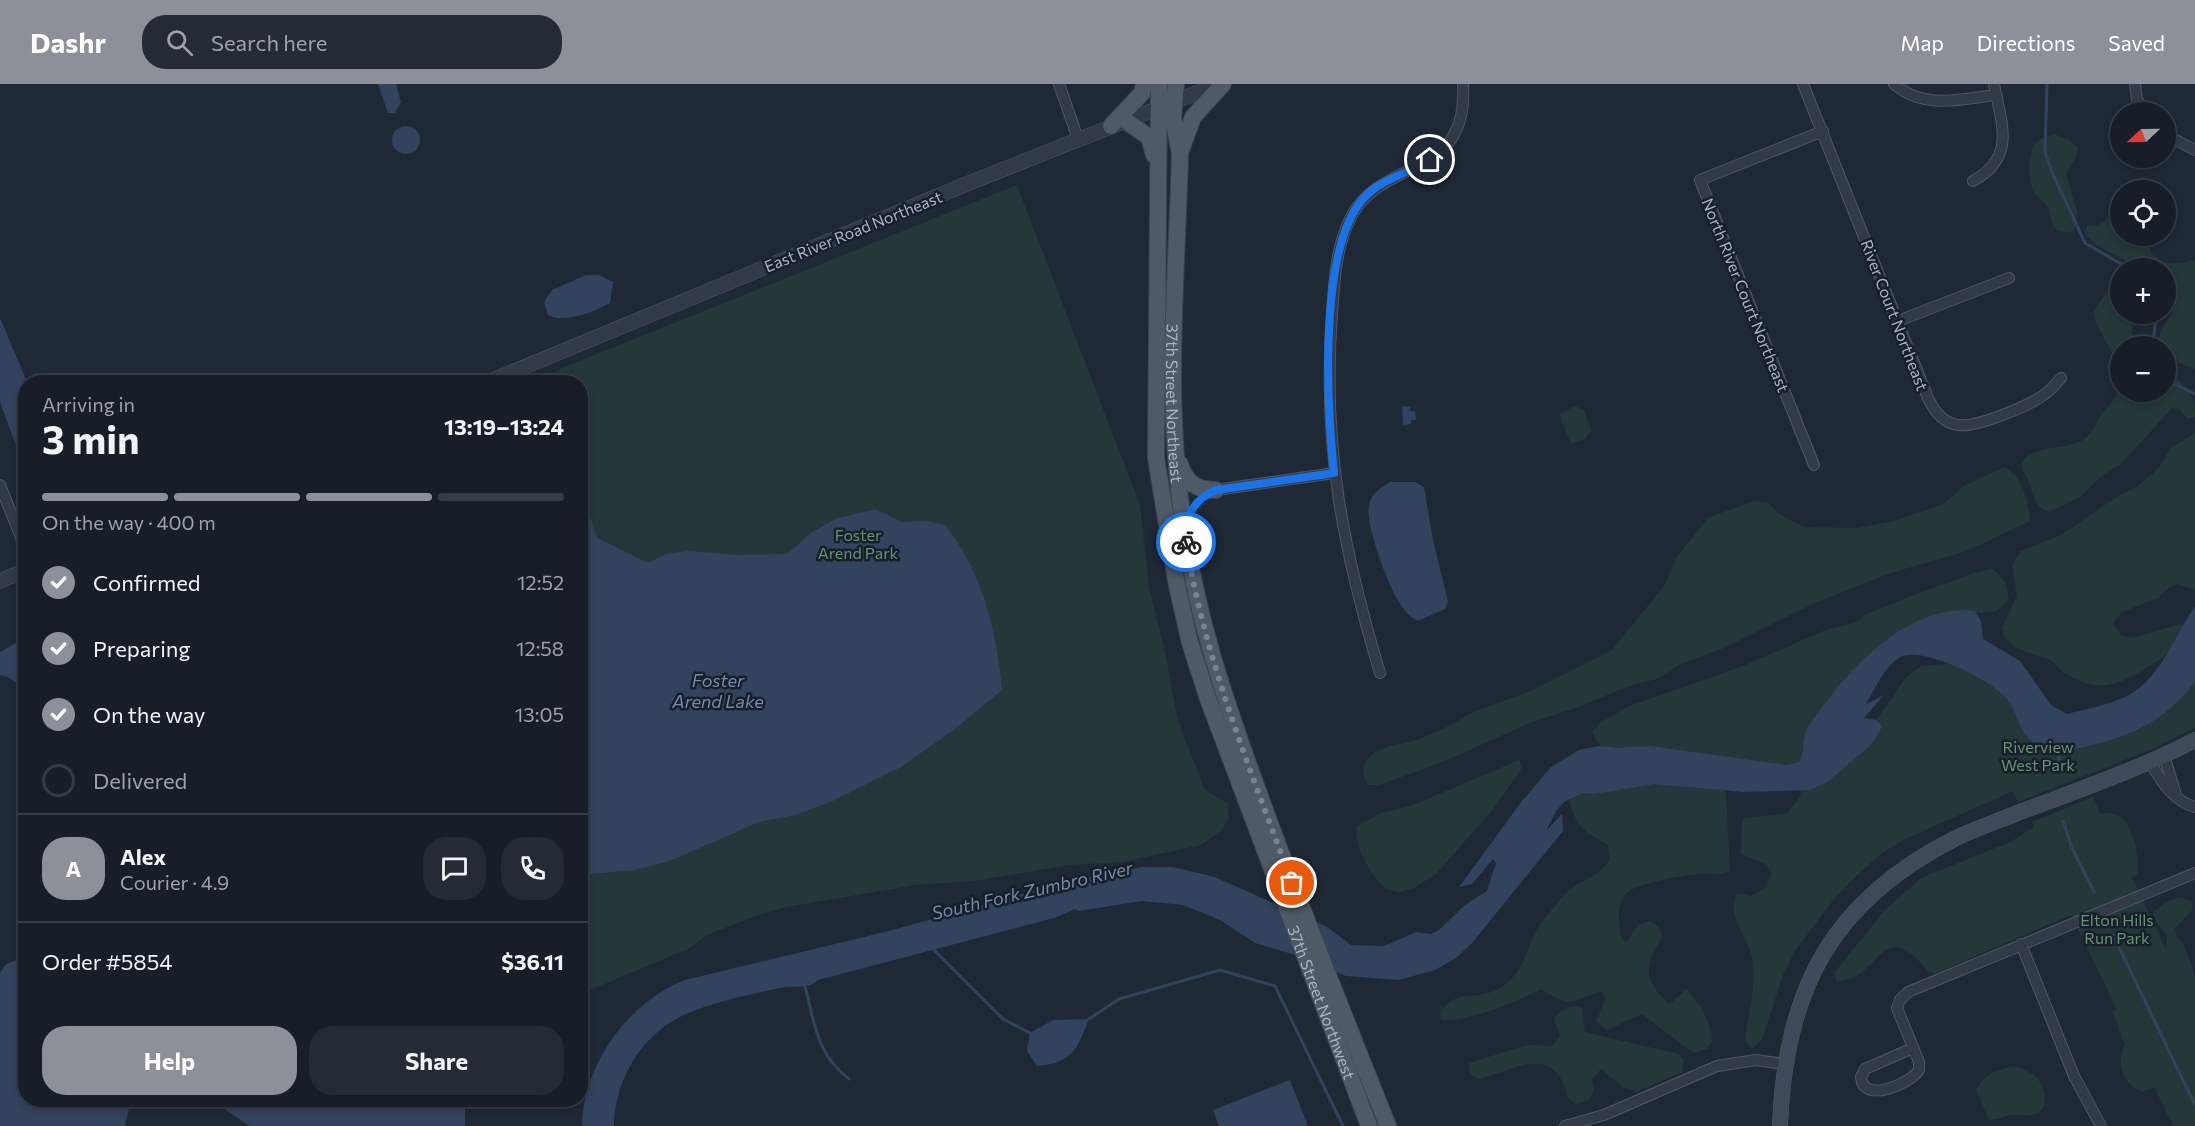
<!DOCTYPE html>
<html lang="en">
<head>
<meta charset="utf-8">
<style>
	:root { --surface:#171e28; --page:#242b34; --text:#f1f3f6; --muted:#9ea2a8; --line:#363c45; --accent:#8c9099 }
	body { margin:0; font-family:Commissioner,sans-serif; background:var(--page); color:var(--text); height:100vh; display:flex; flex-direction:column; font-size:22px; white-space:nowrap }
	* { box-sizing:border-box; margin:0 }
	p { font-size:20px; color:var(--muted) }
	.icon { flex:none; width:33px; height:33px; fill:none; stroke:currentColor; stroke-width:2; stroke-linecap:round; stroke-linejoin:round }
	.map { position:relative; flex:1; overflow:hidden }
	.panel { position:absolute; left:18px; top:291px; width:570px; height:732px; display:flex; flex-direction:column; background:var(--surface); border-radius:24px; box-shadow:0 3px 9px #0003,0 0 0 2px var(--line) }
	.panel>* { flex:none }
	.needle { width:39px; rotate:248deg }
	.buttons { position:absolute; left:2110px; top:18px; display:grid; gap:12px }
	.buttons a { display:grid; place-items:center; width:66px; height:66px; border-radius:50%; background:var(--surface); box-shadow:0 3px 9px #0003,0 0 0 2px var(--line); font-size:30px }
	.pin { position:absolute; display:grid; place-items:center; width:51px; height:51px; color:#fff; margin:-26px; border:3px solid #fff; border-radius:50%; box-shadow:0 2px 6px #0007 }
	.courier { position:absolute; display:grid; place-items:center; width:60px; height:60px; margin:-30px; border:4px solid #1a73e8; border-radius:50%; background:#fff; color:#222; box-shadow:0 2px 8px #0007 }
	.headline em { font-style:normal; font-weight:700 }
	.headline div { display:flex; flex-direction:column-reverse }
	.headline { display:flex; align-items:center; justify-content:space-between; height:102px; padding:0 24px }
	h1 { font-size:39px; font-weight:700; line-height:45px }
	.bar { display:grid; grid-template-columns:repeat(4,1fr); gap:9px 6px; align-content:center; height:72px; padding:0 24px }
	.bar i { height:8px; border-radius:4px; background:var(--line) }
	.bar .active { background:var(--accent) }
	.bar p { grid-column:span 4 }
	.line { display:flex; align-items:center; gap:15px; padding:0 24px; border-top:2px solid var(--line) }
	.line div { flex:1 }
	.round { display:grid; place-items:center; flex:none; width:63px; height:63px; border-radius:24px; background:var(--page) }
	ol { padding:0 24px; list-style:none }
	li { display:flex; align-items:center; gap:18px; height:66px }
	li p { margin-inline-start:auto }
	li .icon { padding:6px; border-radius:50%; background:var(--accent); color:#fff; stroke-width:4 }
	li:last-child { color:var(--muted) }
	li i { width:33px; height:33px; border:3px solid var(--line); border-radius:50% }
	.cta { display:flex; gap:12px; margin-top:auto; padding:12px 24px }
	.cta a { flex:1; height:69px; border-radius:24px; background:var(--accent); color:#fff; font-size:24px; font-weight:700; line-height:69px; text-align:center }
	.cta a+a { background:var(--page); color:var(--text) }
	header { display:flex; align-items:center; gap:36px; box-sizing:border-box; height:84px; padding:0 30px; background:var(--accent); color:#fff }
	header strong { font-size:28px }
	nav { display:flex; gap:33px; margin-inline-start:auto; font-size:21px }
	.search { width:420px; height:54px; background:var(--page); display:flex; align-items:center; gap:15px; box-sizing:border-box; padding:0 21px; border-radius:24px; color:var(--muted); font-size:22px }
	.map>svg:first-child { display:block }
	.green { fill:#243739 }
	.water { fill:#32435d }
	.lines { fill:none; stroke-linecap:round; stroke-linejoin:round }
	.stream { stroke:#32435d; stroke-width:3 }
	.minor-casing { stroke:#505764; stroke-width:12 }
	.tertiary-casing { stroke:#505764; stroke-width:15 }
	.secondary-casing { stroke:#505764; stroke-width:16 }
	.primary-casing { stroke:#3c4350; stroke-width:18 }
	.minor { stroke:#323a46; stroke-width:10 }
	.tertiary { stroke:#323a46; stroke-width:14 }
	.secondary { stroke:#404959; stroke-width:15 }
	.primary { stroke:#505966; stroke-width:16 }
	.done { stroke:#7b8391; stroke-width:6; stroke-dasharray:0 10.8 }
	.route { stroke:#1a73e8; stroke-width:8 }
	.labels { text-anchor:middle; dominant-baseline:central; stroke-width:5; stroke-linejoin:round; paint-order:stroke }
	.street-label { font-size:16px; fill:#acb4c3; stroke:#181f2a }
	.park-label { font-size:16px; fill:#649370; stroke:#181f2a }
	.water-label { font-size:18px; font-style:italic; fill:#748aac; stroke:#181f2a }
</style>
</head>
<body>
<header>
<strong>Dashr</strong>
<div class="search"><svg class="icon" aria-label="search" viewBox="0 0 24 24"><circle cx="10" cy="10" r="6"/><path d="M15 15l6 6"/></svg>Search here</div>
<nav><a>Map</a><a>Directions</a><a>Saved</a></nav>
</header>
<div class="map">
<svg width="2195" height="1042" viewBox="0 0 2195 1042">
	<rect width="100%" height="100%" fill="#1f2835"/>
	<path class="green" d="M2054,50l14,5 10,9 -3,11 -9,14 11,39 -3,20c-27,1 -19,-10 -27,-26 -3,-5 -10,-8 -13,-13 -6,-12 -7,-42 3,-51 4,-5 11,-6 17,-8z
		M1017,101l123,320 9,82 16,65 13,69 27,69 22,13 2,14 -7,13 -21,15 -78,17 -54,3 -95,16 -58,4 -130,22 -33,10 -46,18 -17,13 -109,46 -1,-612h-28l5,-12z
		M2121,123v29h31l-2,15c11,16 28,13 45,9v109l-29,-11v-12h-10l5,-15 11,-18v-12l-6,-12v-21h-27l-43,-23 -11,-11 2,-8 11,-1z
		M2121,199v31h10l2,21 7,11h-19v46h45v-27c4,3 26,30 28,36 1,5 1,11 1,16l-8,2 -8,-10 -7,-1 -52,57 -20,12 -20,20 -31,15c-17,-6 -15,-19 -21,-33 -3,-6 -6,-9 -7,-15 12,-21 43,-13 62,-24 11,-7 13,-20 21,-29 12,-13 16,-17 15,-36 -2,-23 -22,-42 -26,-63l16,-23z
		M1575,322l9,4 7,20 -6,9 -14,5 -12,-30z
		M2195,349v157l-18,-6 -6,2 -13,12 -36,14 -9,11 8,12 11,3 55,-16 -3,19c-21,16 -61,49 -89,44 -9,-1 -22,-7 -30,-12 -7,-3 -10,-11 -17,-14 -21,-8 -39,-7 -46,-31l15,-32 -5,-31 9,-14 40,-16 57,-39 18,-9 21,-17 14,-22z
		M2004,383c19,9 24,35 26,54l-63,30 -76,22 -76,30 -91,45 -43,16 -24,15 -25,6 -59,24 -41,13 -89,40 -64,23h-11l-5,-11 2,-12 9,-9 15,-7 28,-6 34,-15 22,-13 55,-20 84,-42 52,-64 14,-31 31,-38 46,-16 13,2 13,12 23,12 53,1 37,-7 49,-17 22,-19z
		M1993,485c11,9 14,17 16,31l-12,11 -28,3 -49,11 -112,131 -9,6 -12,3 -172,-12c-13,-6 -19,-8 -22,-22l8,-9 28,-16 114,-40 80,-35 33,-9 11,-8 44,-18 63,-23z
		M2195,566v78l-45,22 -132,52 -5,-11 -110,49 -21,13 -27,24 -21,22 -39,52 -12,24 -21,65 -11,9 -6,-9c3,-26 12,-56 7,-82 -4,-24 -27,-40 -15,-65l14,3 14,-9 6,-12 -4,-10 -26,-11 1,-35 45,-6 13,-16 2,-11 74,-57 1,-9 29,-43 15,-11 33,-3 132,64z
		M1519,676l3,8 -31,44 -55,62 -22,14 -15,4 -14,-3c-14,-16 -32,-41 -28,-63l24,-13 32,-8z
		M1568,699h150l8,11 4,77c-10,6 -20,2 -31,3 -17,2 -59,8 -72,19 -11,9 -8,32 -6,45l5,4 13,-18 13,-3 7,7 4,9c-20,29 -20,44 7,67l16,-15c9,6 28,40 26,51 -1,4 -3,6 -5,9l-14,4 -51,-39 -35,16 -11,-8 10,-24 -5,-6c-12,2 -26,12 -38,9 -7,-2 -15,-8 -22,-12 -22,12 -75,34 -100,31l-1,-6c14,-28 40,-11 63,-28 19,-14 21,-28 30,-49 4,-10 14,-22 21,-30 5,-6 10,-13 15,-17 14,-10 31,-15 41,-30l-2,-14c-6,-6 -11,-7 -17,-11 -18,-11 -23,-33 -23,-52z
		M2093,713l8,17c31,-9 38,37 37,59l-6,5 34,71 1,-14 -11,-12 -3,-10c11,-10 24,-21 39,-11v8l-17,18 2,10 6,5 12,32v151h-22l-19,-39c-21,16 -42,-21 -29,-42l-13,-33 5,-2 -46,-95 -135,58 -7,-1c-50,-61 -48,10 -92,9l-3,-8 51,-63 36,-32 89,-36 24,-15 -2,-5z
		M1573,922l9,2 3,24 94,22 5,6 -2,12 -43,19 -15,-3 -23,-19 -9,10 2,11 -5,10 -13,4 -8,-6c-13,-56 -50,-29 -89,-19 -10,-4 -10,-7 -10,-16l58,-18 25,1 8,-10 -6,-18 7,-7z
		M2020,983c5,3 12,6 16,10 10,9 15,37 -5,38 -6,1 -12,-1 -19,0 -8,1 -14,5 -23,5l-13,-30c10,-19 24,-22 44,-23z
		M507,1016h24l-2,5 -7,3z"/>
	<path class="water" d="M378,0h18l5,18 -6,11h-7z
		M392 56a14 14 0 1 1 28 0a14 14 0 1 1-28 0Z
		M586,191h13l14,7 -3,21c-17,9 -45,21 -62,12l-4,-13 8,-12z
		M0,234l27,64 -2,88 -25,-68z
		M1410,322v5h5l1,9h-5v4l-8,1 -1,-18z
		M1390,398h25l9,5 9,53 15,62 -3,7 -27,12c-9,-5 -14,-10 -19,-19 -11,-17 -34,-77 -30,-97 3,-12 11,-17 21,-23z
		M580,424l11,11 6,19 51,25 17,-9 23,-3 52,4 47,-1 25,-22 26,-14 38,-9 25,13 26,-1 18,4c37,46 52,106 57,165l-47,39 -54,38 -68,34 -38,14 -36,7 -89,39 -35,9 -54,5z
		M2195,522v76c-33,40 -57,51 -106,64 -17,4 -37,7 -53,-2 -18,-9 -18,-35 -32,-48 -16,-17 -81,-50 -103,-39 -16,8 -26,32 -35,47l18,-9 -20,23 13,2 5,7 -10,17 -46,39 -17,7 -66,2 -89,-8 -60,10 -11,-1 -19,9 -8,9 -10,20 16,-17 1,17 -91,112 -16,15 -21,12 -36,10 -53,-4 -54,-22 -37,-11 -35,-23 -37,-15 -41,-4 -63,10 -4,-2 -21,9 -236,62c-10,10 -25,5 -38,8 -30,6 -84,18 -109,34 -35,22 -57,64 -57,104h-32c1,-61 46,-124 103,-146l204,-49 168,-47 84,-17h32l42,10 112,50 24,18 33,1 32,-14 15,2 8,-4 26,-25 22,-14 9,-28 -3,-4 -21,25 -13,3 63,-86 29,-34 28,-17 20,-4 18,2 33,-2 137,19 12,-3c6,-10 3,-20 7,-31 5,-10 14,-21 21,-30 34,-44 87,-97 148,-90l6,10 2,18 37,22 31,44 16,9c24,-6 59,-12 77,-30 22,-21 34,-53 51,-78z
		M25,554v51l-17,-12 -8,-2v-23z
		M25,873l1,143h105l-6,26h-125v-153l6,-9z
		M1089,935c-12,31 -17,44 -52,47l-10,-15 3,-18 23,-13z
		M1290,996l18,46h-89l-6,-16z
		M212,1016h253v26h-216z"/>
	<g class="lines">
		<path class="stream" d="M2047,0l-2,68 7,20 33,71 43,25
			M2153,262l3,-32
			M2166,296l29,14
			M2056,688l5,-24
			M2063,737l9,27 22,44
			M2113,851l82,170
			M932,864l71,71 27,14
			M804,899c11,39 11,70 45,96
			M1089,935l30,-20 101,-29 55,16 68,140"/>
		<defs>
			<path id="minor" d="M1059,0l19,55
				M1803,0l125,314c6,13 15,25 30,27 18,3 71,-19 87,-31 6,-4 11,-10 16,-16
				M1894,0c30,26 67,15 102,11
				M2135,0l2,15 7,13
				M2166,51l29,15
				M1973,97c43,-24 29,-55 21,-97
				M1898,237l111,-43
				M1814,381l-114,-285 123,-49
				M0,401l26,65
				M1216,406l118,-17
				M1380,589c-37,-123 -58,-229 -48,-359 2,-32 4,-68 19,-97 32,-61 118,-36 112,-133
				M2164,671l12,40
				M2149,677c13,20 22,39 46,46
				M2021,860l53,132 27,50
				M1913,964l-48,21 -4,8c2,28 50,6 58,-7v-8l-22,-54 3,-8 8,-8 287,-119
				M1565,1042l39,-11 113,-49 39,-6 28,4"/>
			<path id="tertiary" d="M488,298l481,-199 250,-99
				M0,497l26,-11"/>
			<path id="secondary" d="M1780,1042c5,-136 51,-225 176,-288 19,-9 39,-16 59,-24 60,-23 123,-44 180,-74"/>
			<g id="primary">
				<path id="s1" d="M1159,0l-3,374 21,128 13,57 18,56 161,427"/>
				<path id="s2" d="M1176,0l-3,33 7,37c-3,114 -14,231 0,344 13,113 46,206 85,312 39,106 81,211 123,316"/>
				<path d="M1126,37l23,16 5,18"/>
				<path d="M1111,42l31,-33 2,-9"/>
				<path d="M1180,69l13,-36 30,-33"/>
				<path d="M1180,380c6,19 16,26 36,26"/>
			</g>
		</defs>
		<use href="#minor" class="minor-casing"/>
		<use href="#tertiary" class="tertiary-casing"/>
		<use href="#secondary" class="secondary-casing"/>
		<use href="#primary" class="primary-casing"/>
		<use href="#minor" class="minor"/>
		<use href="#tertiary" class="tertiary"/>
		<use href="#secondary" class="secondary"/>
		<use href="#primary" class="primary"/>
	</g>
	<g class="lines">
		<path class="done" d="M1186,458c19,119 65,229 106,341"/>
		<path class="route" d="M1186,458c-3,-24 8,-43 30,-52l118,-17c-7,-67 -16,-223 29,-274 17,-20 46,-26 67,-39"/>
	</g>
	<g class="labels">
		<g class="street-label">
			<text transform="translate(853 147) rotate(-22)">East River Road Northeast</text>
			<text transform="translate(1746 211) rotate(68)">North River Court Northeast</text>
			<text transform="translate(1895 231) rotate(69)">River Court Northeast</text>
			<text stroke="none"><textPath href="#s2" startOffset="320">37th Street Northeast</textPath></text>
			<text stroke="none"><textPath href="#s1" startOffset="945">37th Street Northwest</textPath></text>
		</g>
		<g class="park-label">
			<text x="858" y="450">Foster<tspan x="858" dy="18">Arend Park</tspan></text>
			<text x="2038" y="662">Riverview<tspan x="2038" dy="18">West Park</tspan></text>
			<text x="2117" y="835">Elton Hills<tspan x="2117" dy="18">Run Park</tspan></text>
		</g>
		<g class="water-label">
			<text x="718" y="596">Foster<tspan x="718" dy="21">Arend Lake</tspan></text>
			<text transform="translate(1032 806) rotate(-13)">South Fork Zumbro River</text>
		</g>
	</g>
</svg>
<div class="buttons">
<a><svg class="needle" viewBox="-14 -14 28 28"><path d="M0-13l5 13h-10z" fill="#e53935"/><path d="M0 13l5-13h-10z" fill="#9ea2a8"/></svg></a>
<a><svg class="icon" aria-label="locate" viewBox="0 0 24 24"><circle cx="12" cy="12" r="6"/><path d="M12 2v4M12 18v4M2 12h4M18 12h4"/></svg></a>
<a>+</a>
<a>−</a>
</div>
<div class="pin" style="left:1292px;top:799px;background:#ea580c"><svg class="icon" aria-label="bag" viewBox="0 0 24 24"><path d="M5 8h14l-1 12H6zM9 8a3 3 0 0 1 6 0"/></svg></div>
<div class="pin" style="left:1430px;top:76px;background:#1f2937"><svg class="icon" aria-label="home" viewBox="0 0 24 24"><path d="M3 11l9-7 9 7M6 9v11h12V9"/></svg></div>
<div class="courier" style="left:1186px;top:458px"><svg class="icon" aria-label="bike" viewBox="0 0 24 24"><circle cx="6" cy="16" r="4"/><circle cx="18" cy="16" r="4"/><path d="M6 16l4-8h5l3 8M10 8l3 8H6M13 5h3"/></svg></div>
<section class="panel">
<div class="headline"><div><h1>3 min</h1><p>Arriving in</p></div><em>13:19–13:24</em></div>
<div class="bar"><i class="active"></i><i class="active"></i><i class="active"></i><i></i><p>On the way · 400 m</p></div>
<ol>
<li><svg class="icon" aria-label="check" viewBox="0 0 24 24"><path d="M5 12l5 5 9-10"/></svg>Confirmed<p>12:52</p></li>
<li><svg class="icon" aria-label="check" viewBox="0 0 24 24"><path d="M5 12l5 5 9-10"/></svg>Preparing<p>12:58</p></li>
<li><svg class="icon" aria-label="check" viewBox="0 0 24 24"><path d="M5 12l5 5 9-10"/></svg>On the way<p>13:05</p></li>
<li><i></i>Delivered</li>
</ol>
<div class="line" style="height:108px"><b class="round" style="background:var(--accent);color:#fff">A</b><div><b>Alex</b><p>Courier · 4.9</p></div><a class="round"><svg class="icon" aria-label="chat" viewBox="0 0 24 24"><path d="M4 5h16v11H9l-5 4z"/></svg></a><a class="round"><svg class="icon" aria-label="phone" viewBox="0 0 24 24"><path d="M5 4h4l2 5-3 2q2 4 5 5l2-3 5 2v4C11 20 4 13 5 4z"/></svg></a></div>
<div class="line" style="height:78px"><div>Order #5854</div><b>$36.11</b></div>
<div class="cta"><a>Help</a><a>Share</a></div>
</section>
</div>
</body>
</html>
